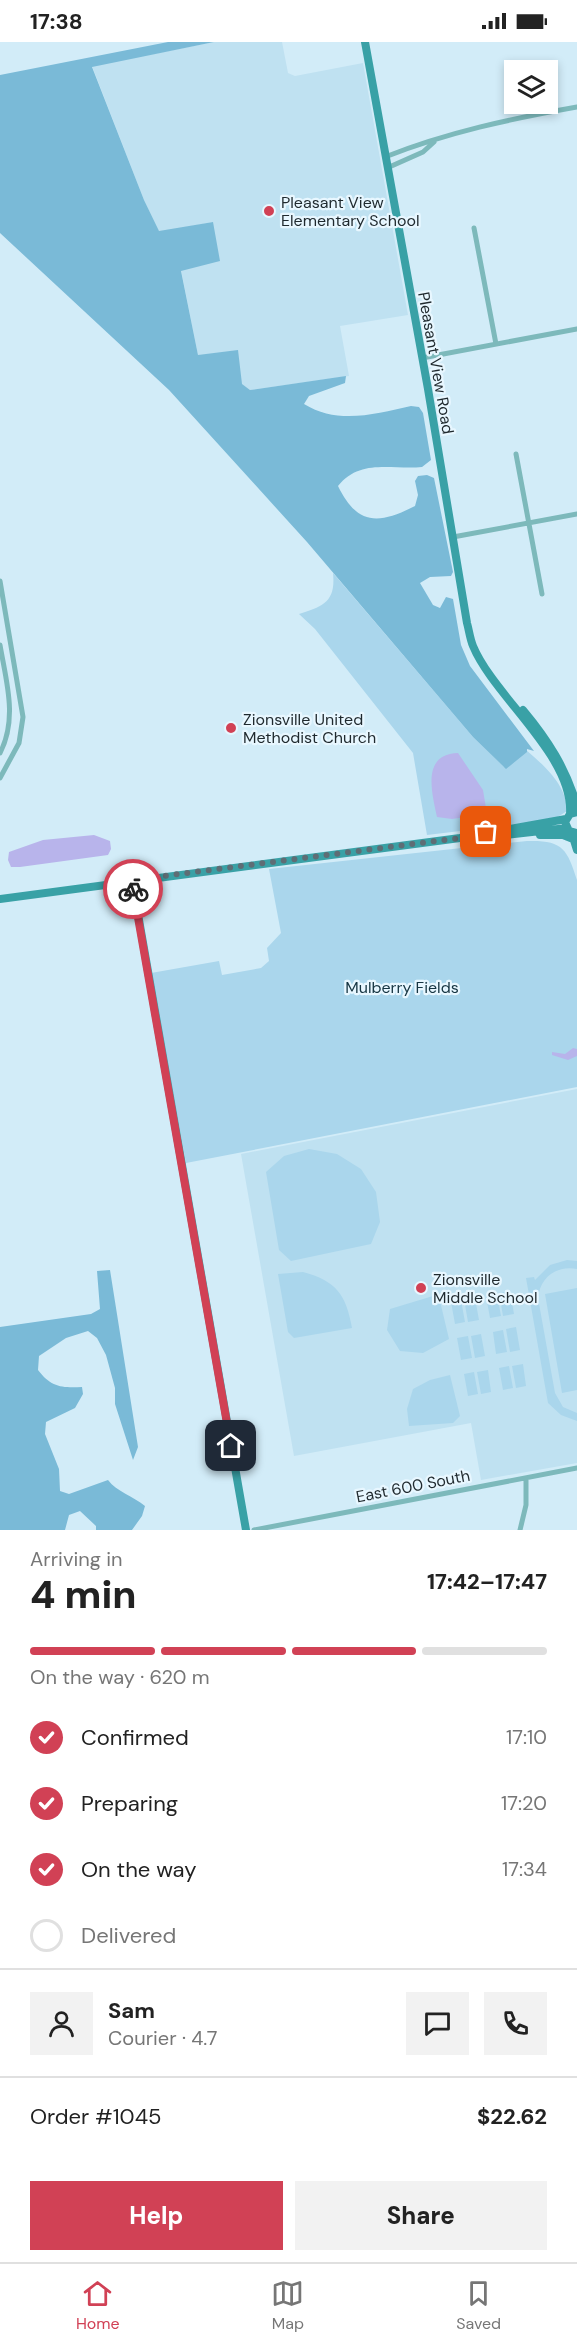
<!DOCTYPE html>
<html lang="en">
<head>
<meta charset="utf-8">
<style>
	:root { --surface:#fff; --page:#f2f2f2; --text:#222; --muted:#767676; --line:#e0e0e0; --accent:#d14155 }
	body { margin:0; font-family:"DM Sans",sans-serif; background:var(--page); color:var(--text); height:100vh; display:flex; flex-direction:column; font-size:22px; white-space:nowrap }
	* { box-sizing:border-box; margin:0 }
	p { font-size:20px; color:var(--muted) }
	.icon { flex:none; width:33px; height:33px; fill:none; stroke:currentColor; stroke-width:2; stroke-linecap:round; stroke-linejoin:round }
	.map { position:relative; height:1488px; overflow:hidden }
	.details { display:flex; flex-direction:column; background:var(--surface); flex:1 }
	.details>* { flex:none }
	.controls { position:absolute; left:504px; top:18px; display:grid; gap:12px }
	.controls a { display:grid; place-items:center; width:54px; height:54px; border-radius:0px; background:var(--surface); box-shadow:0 3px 9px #0003; font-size:30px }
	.pin { position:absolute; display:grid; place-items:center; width:51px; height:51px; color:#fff; margin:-26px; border-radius:12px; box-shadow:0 3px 9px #0006 }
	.courier { position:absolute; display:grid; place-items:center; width:60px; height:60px; margin:-30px; border:4px solid #d14155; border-radius:50%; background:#fff; color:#222; box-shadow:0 2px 8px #0007 }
	.summary em { font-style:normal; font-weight:800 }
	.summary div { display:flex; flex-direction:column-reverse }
	.summary { display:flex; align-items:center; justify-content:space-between; height:102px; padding:0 30px }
	h1 { font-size:39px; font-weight:800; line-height:45px }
	.bar { display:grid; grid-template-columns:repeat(4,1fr); gap:9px 6px; align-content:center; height:72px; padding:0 30px }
	.bar i { height:8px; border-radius:4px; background:var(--line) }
	.bar .current { background:var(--accent) }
	.bar p { grid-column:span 4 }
	.line { display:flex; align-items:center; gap:15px; padding:0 30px; border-top:2px solid var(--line) }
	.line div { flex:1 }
	.round { display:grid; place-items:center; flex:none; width:63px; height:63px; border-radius:0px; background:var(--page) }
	ol { padding:0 30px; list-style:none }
	li { display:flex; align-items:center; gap:18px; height:66px }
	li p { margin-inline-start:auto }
	li .icon { padding:6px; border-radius:50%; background:var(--accent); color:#fff; stroke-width:4 }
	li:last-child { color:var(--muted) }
	li i { width:33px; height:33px; border:3px solid var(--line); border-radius:50% }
	.cta { display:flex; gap:12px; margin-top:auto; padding:12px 30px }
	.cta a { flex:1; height:69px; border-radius:0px; background:var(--accent); color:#fff; font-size:24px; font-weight:800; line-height:69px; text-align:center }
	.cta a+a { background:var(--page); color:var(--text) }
	.status { display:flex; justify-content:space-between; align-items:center; height:42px; padding:0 30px; background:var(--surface); direction:ltr }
	.status svg { height:16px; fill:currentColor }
	.menu { display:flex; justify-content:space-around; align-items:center; height:84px; border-top:2px solid var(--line); background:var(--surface); font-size:16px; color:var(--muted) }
	.menu a { display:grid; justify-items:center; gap:3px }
	.menu .current { color:var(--accent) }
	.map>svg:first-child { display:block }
	.built { fill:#bfe1f1 }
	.green { fill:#aad6ec }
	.forest { fill:#7abad7 }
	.water { fill:#b8b4eb }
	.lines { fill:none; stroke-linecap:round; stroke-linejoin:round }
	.street { stroke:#7db9bb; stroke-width:5 }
	.secondary { stroke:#39a1a6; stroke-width:8 }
	.done { stroke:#5e6d75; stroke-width:6; stroke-dasharray:0 10.8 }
	.route { stroke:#d14155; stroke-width:8 }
	.poi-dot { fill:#d14155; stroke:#e8f7ff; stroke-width:2 }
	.labels { text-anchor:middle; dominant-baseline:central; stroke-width:4.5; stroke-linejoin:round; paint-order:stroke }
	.poi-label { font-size:16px; fill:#1f292e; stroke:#e8f7ff; text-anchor:start }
	.street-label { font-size:16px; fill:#1f292e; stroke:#e8f7ff }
	.park-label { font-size:16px; fill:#163542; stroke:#e8f7ff }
</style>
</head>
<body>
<div class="status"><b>17:38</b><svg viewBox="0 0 49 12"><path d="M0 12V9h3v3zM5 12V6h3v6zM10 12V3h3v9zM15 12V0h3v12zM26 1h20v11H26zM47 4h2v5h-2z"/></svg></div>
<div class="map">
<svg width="577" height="1488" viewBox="0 0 577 1488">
	<rect width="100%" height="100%" fill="#d2ecf8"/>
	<path class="built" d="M214,0h68l6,31 7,3 68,-13 45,252 -68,11 9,50 -99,14 -52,-35 -17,-85 32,-48 -54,10 -15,-32 -52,-134z
		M577,1047v374l-96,17 -10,-57 -177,33 -53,-302z"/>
	<path class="green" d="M333,531l140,164 31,30 10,-28c21,20 53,41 53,72l-14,9 -126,15 -14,-82 -98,-124 -16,-15c24,-8 37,-12 34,-41z
		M527,799c35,-1 40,7 50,39v207l-391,76 -35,-190 68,-12 3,14 39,-7 8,-7 -2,-13 14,-15 -12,-64z
		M309,1107l28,5 24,15 15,23 4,30 -9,22 -80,17 -12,-11 -13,-78 18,-16z
		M567,1218l10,1v8c-20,-4 -37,8 -39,29l17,95 8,14 14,6v8l-16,-6 -13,-12 -22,-125 8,-1 1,3 15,-15z
		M303,1230c33,9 43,22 49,56l-58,10 -6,-6 -10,-58z
		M577,1246v102l-15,3 -17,-99z
		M510,1249l4,23 -11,2 -4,-23z
		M497,1252l4,22 -11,2 -4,-22z
		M433,1254l7,5 9,38 -26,14 -23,-2 -13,-21 3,-21z
		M475,1256l4,22 -11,2 -4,-23z
		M461,1258l4,22 -10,2 -4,-22z
		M516,1285l4,23 -10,2 -4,-23z
		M503,1288l4,22 -11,2 -3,-22z
		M481,1292l4,22 -10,2 -4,-22z
		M468,1294l4,22 -11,2 -4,-22z
		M523,1322l3,22 -10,2 -4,-22z
		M509,1324l4,22 -10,2 -4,-22z
		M488,1328l3,22 -10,2 -4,-22z
		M474,1330l4,22 -10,2 -4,-22z
		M450,1333l10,41 -7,7 -44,3 -2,-17 6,-20 17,-9z"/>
	<path class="forest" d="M168,0h46l-122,25 52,133 15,31 54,-9 7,39 -39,10 17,84 40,-5 4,34 8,6 96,-14 -1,7 -36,13 -5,8c34,21 71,10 107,2l8,1 4,6 8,47 -9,7c-30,3 -62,-9 -84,19 19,39 40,39 77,20l3,-11 -3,-14 3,-5 9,-1 7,3 19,94 -2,4 -21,1 -10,6 13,22 7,3 6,-11 7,2 8,46 9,21 64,85 -7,-2v3l-21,17 -33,-32 -166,-195 -138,-152 -169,-157v-158z
		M110,1228l28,177 -5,13 -18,-56v-16l-9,-33 -9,-17 -9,-7 -22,7 -27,18 -1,14c13,17 23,18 44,17l1,7 -8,14 -29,14 -1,12 14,35 1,22 9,3 39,-14c9,12 25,16 37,26l-3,10 -10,14h-36v-4l-16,-15 -11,4 -4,15h-65v-203l91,-13 9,-5 -3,-38z"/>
	<path class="water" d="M458,711l25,37 4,24 -35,5 -15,-2c-5,-24 -16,-63 21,-64z
		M94,793l16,6 1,8 -3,6 -88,12h-9l-3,-7 1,-8 34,-12z
		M573,1006l4,1v7l-9,4 -16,-5v-3l13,2z"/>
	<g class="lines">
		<path class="street" d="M385,115c63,-25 125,-38 192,-50
			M387,126l36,-16 11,-10
			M474,186l22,116
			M422,316l155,-29
			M516,412l26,140
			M453,495l124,-23
			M0,539l23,136 -4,26 -19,35
			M0,603c6,36 18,73 0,108
			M254,1488l323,-62
			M520,1488l6,-25v-27"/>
		<path class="secondary" d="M365,0l63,347 39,234c2,7 3,16 6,23 21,51 101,110 97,168
			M523,668c25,30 43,58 54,96
			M577,770l-7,2 -5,8 4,9 8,2
			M540,793h23l10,4
			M573,795l4,13
			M480,796l87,-10
			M132,838l114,650
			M0,857l460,-61 106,-19"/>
	</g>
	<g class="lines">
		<path class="done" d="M133,847l-1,-9 328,-42 26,-6"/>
		<path class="route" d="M133,847l98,557"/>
	</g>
	<g class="poi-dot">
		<circle cx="269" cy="169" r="6"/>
		<circle cx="231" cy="686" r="6"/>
		<circle cx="421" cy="1246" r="6"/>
	</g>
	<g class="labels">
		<g class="poi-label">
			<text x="281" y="160">Pleasant View<tspan x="281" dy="18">Elementary School</tspan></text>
			<text x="243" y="677">Zionsville United<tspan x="243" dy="18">Methodist Church</tspan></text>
			<text x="433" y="1237">Zionsville<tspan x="433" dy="18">Middle School</tspan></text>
		</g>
		<g class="street-label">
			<text transform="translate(436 321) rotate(80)">Pleasant View Road</text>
			<text transform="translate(413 1444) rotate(-11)">East 600 South</text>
		</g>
		<g class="park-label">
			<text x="402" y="945">Mulberry Fields</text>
		</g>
	</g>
</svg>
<div class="controls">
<a><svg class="icon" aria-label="layers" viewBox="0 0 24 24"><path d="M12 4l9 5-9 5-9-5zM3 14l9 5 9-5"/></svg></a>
</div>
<div class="pin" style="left:486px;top:790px;background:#ea580c"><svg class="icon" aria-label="bag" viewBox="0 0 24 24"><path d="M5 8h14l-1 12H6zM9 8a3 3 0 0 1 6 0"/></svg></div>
<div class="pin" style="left:231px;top:1404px;background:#1f2937"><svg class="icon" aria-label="home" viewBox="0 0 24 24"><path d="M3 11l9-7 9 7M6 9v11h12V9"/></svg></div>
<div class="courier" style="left:133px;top:847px"><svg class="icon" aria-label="bike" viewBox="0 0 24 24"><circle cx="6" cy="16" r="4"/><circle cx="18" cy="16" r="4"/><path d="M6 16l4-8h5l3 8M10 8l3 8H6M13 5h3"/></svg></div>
</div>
<section class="details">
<div class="summary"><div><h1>4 min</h1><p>Arriving in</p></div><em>17:42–17:47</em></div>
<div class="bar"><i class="current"></i><i class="current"></i><i class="current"></i><i></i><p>On the way · 620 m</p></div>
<ol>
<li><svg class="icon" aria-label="check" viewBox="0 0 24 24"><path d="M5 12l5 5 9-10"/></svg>Confirmed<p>17:10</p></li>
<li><svg class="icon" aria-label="check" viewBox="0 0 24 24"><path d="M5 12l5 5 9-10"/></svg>Preparing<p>17:20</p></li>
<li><svg class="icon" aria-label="check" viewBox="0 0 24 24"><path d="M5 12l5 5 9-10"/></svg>On the way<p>17:34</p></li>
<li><i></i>Delivered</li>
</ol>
<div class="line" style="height:108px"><a class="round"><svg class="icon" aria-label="person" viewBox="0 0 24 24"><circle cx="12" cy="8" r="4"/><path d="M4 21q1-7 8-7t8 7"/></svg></a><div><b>Sam</b><p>Courier · 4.7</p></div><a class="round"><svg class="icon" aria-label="chat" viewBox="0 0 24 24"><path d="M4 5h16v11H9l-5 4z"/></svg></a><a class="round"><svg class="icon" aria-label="phone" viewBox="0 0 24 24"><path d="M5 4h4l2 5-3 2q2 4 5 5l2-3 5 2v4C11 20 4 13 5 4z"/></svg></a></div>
<div class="line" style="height:78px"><div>Order #1045</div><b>$22.62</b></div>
<div class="cta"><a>Help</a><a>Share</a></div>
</section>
<nav class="menu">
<a class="current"><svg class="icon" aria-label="home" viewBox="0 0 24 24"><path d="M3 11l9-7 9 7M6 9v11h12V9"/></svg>Home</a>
<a><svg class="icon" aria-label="map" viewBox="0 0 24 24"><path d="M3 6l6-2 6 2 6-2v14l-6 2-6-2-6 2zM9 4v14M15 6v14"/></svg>Map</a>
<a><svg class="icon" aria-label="saved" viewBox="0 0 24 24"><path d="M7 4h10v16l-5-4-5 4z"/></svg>Saved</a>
</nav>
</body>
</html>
